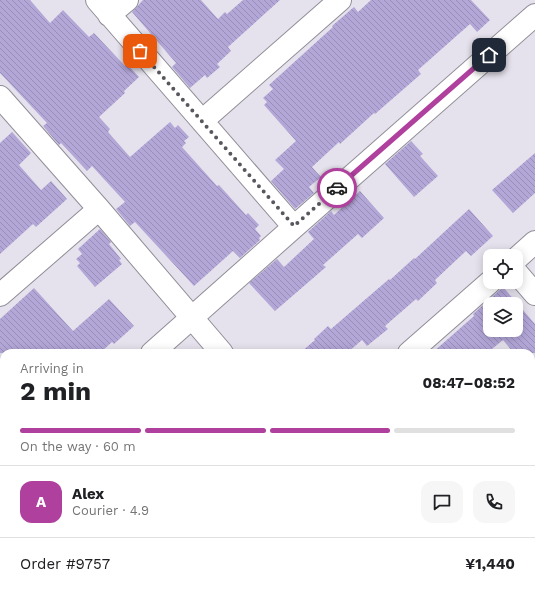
<!DOCTYPE html>
<html lang="en">
<head>
<meta charset="utf-8">
<style>
	:root { --surface:#fff; --page:#f6f6f6; --text:#202124; --muted:#757577; --line:#e0e0e0; --accent:#af409d }
	body { margin:0; font-family:"Work Sans",sans-serif; background:var(--page); color:var(--text); height:100vh; display:flex; flex-direction:column; font-size:15px; white-space:nowrap }
	* { box-sizing:border-box; margin:0 }
	p { font-size:13px; color:var(--muted) }
	.icon { flex:none; width:22px; height:22px; fill:none; stroke:currentColor; stroke-width:2; stroke-linecap:round; stroke-linejoin:round }
	.map { position:relative; flex:1; overflow:hidden }
	.details { position:absolute; left:0px; top:349px; width:535px; height:248px; display:flex; flex-direction:column; background:var(--surface); border-radius:12px 12px 0 0; box-shadow:0 2px 10px #0003 }
	.details>* { flex:none }
	.buttons { position:absolute; left:483px; top:249px; display:grid; gap:8px }
	.buttons a { display:grid; place-items:center; width:40px; height:40px; border-radius:8px; background:var(--surface); box-shadow:0 2px 10px #0003; font-size:20px }
	.pin { position:absolute; display:grid; place-items:center; width:34px; height:34px; color:#fff; margin:-17px; border-radius:8px; box-shadow:0 2px 6px #0006 }
	.courier { position:absolute; display:grid; place-items:center; width:40px; height:40px; margin:-20px; border:3px solid #af409d; border-radius:50%; background:#fff; color:#222; box-shadow:0 1px 5px #0007 }
	.summary em { font-style:normal; font-weight:700 }
	.summary div { display:flex; flex-direction:column-reverse }
	.summary { display:flex; align-items:center; justify-content:space-between; height:68px; padding:0 20px }
	h1 { font-size:26px; font-weight:700; line-height:30px }
	.bar { display:grid; grid-template-columns:repeat(4,1fr); gap:6px 4px; align-content:center; height:48px; padding:0 20px }
	.bar i { height:5px; border-radius:3px; background:var(--line) }
	.bar .current { background:var(--accent) }
	.bar p { grid-column:span 4 }
	.line { display:flex; align-items:center; gap:10px; padding:0 20px; border-top:1px solid var(--line) }
	.line div { flex:1 }
	.round { display:grid; place-items:center; flex:none; width:42px; height:42px; border-radius:12px; background:var(--page) }
	.map>svg:first-child { display:block }
	.building { fill:url(#building-back-hatch); fill-rule:evenodd }
	.lines { fill:none; stroke-linecap:round; stroke-linejoin:round }
	.street-casing { stroke:#908d97; stroke-width:24 }
	.street { stroke:#fff; stroke-width:22 }
	.done { stroke:#59565d; stroke-width:4; stroke-dasharray:0 7.2 }
	.route { stroke:#af409d; stroke-width:5 }
</style>
</head>
<body>
<div class="map">
<svg width="535" height="597" viewBox="0 0 535 597">
	<defs>
		<pattern id="building-back-hatch" width="6" height="6" patternUnits="userSpaceOnUse"><rect width="6" height="6" fill="#b3a7d8"/><path d="M-1 5l2 2M0 0l6 6M5-1l2 2" fill="none" stroke="#998eb8"/></pattern>
	</defs>
	<rect width="100%" height="100%" fill="#e6e2ed"/>
	<path class="building" d="M0,0h30l20,23 13,-13 26,27 5,-4 31,33 2,-2 12,13 -15,14 1,2 -26,24 11,12 -2,3 22,25 40,-35 5,6 3,-3 11,12 -5,4 2,2 -4,4 35,39 2,-1 27,30 2,-2 11,12 -4,4 6,7 -2,2 1,2 -20,18 -7,-7 -39,35 -59,-64 -5,4 -14,-17 9,-7 -33,-36 -5,5 -26,-28 -2,2 -16,-19 4,-3 -47,-50z
		M143,0h58l17,19 7,-7 2,2 16,-14h37l-52,47 3,4 -14,13 3,3 -13,11 -2,-3 -15,13 -18,-21 4,-4 -44,-51z
		M371,0h100l19,20 -13,12 -7,-8 -52,46 3,4 -46,40 -1,-1 -34,31 -1,-2 -27,25 9,10 -12,10 5,6 -19,16 -24,-28 13,-12 -9,-9 21,-19 -32,-36 3,-3 -4,-4 10,-9 -4,-4 64,-58 -1,-1 22,-19 4,5z
		M12,132l19,21 -12,12 22,25 10,-9 16,18 -31,28 -3,-3 -33,30v-111z
		M411,141l12,13 -3,2 18,20 -24,21 -29,-33z
		M535,153v40l-22,20 -21,-23z
		M360,191l24,27 -22,20 -4,-4 -35,31 3,2 -51,44 -26,-28 28,-24 7,8 30,-28 -6,-7 23,-21 3,4z
		M469,209l24,27 -22,20 -5,-5 -31,29 2,3 -19,18 -2,-2 -31,27 3,3 -21,17 -5,-6 -15,13h-47l15,-13 -1,-1 14,-13 3,3 58,-50 1,1 24,-22 1,1z
		M100,229l11,13 -2,2 12,15 -2,1 3,4 -27,23 -18,-21 3,-3 -4,-4 6,-5 -4,-5z
		M503,287l32,37v29h-21l-11,-13 -16,13h-55l42,-37 -1,-2zM490,304h26v26h-26z
		M34,288l39,43 36,-32 25,27 -20,18 -2,-2 -12,11h-100v-34z"/>
	<g class="lines">
		<defs>
			<path id="street" d="M97,0l197,227
				M109,15l18,-15
				M0,97l99,112 123,144
				M202,121l138,-121
				M516,259l19,-17
				M516,272l19,22
				M0,295l99,-86
				M152,353l142,-126 241,-212
				M409,353l81,-71
				M0,485l4,-3
				M531,495l4,5
				M252,593l3,4
				M433,593l3,4
				M129,597l5,-4"/>
		</defs>
		<use href="#street" class="street-casing"/>
		<use href="#street" class="street"/>
	</g>
	<g class="lines">
		<path class="done" d="M140,51l154,175 43,-38"/>
		<path class="route" d="M337,188l152,-133"/>
	</g>
</svg>
<div class="buttons">
<a><svg class="icon" aria-label="locate" viewBox="0 0 24 24"><circle cx="12" cy="12" r="6"/><path d="M12 2v4M12 18v4M2 12h4M18 12h4"/></svg></a>
<a><svg class="icon" aria-label="layers" viewBox="0 0 24 24"><path d="M12 4l9 5-9 5-9-5zM3 14l9 5 9-5"/></svg></a>
</div>
<div class="pin" style="left:140px;top:51px;background:#ea580c"><svg class="icon" aria-label="bag" viewBox="0 0 24 24"><path d="M5 8h14l-1 12H6zM9 8a3 3 0 0 1 6 0"/></svg></div>
<div class="pin" style="left:489px;top:55px;background:#1f2937"><svg class="icon" aria-label="home" viewBox="0 0 24 24"><path d="M3 11l9-7 9 7M6 9v11h12V9"/></svg></div>
<div class="courier" style="left:337px;top:188px"><svg class="icon" aria-label="car" viewBox="0 0 24 24"><path d="M5 17H2v-5l4-1 3-4h7l3 4 3 1v5h-3M9 17h6M6 11h13"/><circle cx="7" cy="17" r="2"/><circle cx="17" cy="17" r="2"/></svg></div>
<section class="details">
<div class="summary"><div><h1>2 min</h1><p>Arriving in</p></div><em>08:47–08:52</em></div>
<div class="bar"><i class="current"></i><i class="current"></i><i class="current"></i><i></i><p>On the way · 60 m</p></div>
<div class="line" style="height:72px"><b class="round" style="background:var(--accent);color:#fff">A</b><div><b>Alex</b><p>Courier · 4.9</p></div><a class="round"><svg class="icon" aria-label="chat" viewBox="0 0 24 24"><path d="M4 5h16v11H9l-5 4z"/></svg></a><a class="round"><svg class="icon" aria-label="phone" viewBox="0 0 24 24"><path d="M5 4h4l2 5-3 2q2 4 5 5l2-3 5 2v4C11 20 4 13 5 4z"/></svg></a></div>
<div class="line" style="height:52px"><div>Order #9757</div><b>¥1,440</b></div>
</section>
</div>
</body>
</html>
